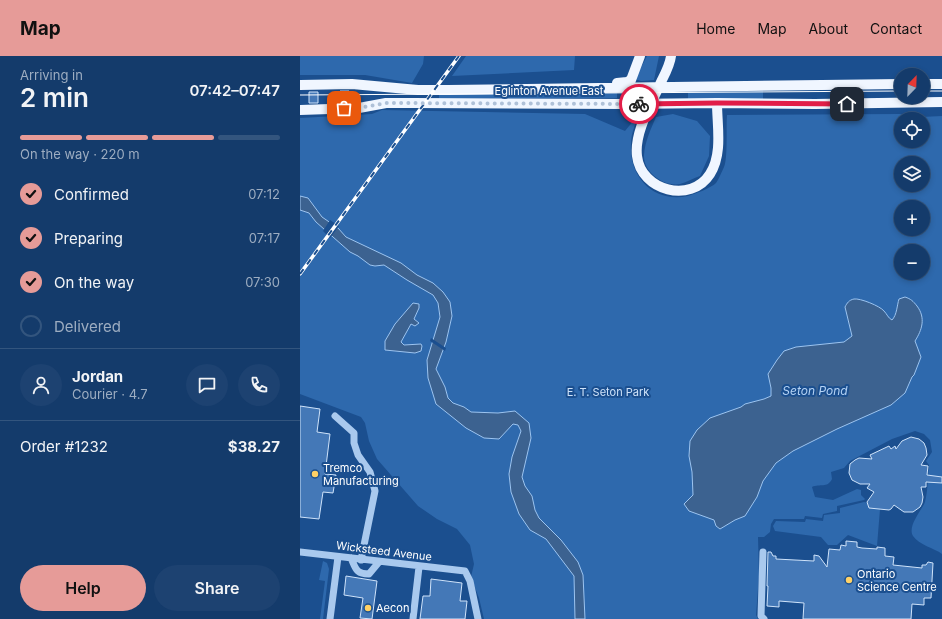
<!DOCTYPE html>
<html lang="en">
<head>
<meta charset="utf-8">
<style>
	:root { --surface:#143b6b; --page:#1d4271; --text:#f1f3f6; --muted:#9dadc1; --line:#33557e; --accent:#e69b98 }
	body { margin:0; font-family:Inter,sans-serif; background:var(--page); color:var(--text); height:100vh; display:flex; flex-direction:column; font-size:15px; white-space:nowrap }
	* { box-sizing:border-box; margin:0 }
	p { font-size:13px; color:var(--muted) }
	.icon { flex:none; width:22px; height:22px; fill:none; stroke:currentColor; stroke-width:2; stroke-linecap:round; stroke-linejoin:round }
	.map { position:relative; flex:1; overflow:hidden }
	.drawer { display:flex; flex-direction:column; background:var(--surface); width:300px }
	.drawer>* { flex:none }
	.needle { width:26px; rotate:23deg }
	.tools { position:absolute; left:594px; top:12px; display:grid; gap:8px }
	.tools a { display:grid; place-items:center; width:36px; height:36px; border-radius:50%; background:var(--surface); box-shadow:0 2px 6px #0003,0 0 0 1px var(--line); font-size:20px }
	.pin { position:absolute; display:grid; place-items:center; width:34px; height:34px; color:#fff; margin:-17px; border-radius:8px; box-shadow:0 2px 6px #0006 }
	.courier { position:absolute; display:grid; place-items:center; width:40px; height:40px; margin:-20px; border:3px solid #e11d48; border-radius:50%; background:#fff; color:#222; box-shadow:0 1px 5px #0007 }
	.headline em { font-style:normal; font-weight:600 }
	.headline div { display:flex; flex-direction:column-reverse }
	.headline { display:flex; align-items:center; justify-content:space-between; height:68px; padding:0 20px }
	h1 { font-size:26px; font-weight:600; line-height:30px }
	.bar { display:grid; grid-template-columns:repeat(4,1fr); gap:6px 4px; align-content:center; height:48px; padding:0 20px }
	.bar i { height:5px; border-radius:3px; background:var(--line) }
	.bar .current { background:var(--accent) }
	.bar p { grid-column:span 4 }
	.line { display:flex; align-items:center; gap:10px; padding:0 20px; border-top:1px solid var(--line) }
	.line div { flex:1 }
	.round { display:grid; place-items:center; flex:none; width:42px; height:42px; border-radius:21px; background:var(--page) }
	ol { padding:0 20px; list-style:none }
	li { display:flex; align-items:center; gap:12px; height:44px }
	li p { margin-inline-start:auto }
	li .icon { padding:4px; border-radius:50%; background:var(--accent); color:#111; stroke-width:4 }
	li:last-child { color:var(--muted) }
	li i { width:22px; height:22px; border:2px solid var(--line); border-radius:50% }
	.primary-button { display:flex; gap:8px; margin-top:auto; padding:8px 20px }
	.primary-button a { flex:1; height:46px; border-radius:24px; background:var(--accent); color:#111; font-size:16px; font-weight:600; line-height:46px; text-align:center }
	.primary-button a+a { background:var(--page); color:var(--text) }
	header { display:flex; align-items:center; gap:24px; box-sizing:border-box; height:56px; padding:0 20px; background:var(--accent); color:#111 }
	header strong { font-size:19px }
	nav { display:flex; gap:22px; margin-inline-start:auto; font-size:14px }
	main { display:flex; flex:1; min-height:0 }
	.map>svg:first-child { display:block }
	.green { fill:#2e69ad; fill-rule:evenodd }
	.water { fill:#3c6290; stroke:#9cc4f0 }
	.pier { fill:#1b4f8f }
	.building { fill:#4478b7; stroke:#cfe3fa }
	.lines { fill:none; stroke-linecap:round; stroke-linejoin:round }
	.minor { stroke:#a9c9ee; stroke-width:7 }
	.major { stroke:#f0f6ff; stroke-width:10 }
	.tram { stroke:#fff; stroke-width:1 }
	.rail-casing { stroke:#fff; stroke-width:3.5 }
	.rail { stroke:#1b4f8f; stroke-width:2; stroke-dasharray:6; stroke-linecap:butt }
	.done { stroke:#afc1d8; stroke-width:4; stroke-dasharray:0 7.2 }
	.route { stroke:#e11d48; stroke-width:5 }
	.poi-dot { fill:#ffd166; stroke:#1b4f8f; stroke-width:1.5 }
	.labels { text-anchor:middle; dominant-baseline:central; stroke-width:4; stroke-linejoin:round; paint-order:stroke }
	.street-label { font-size:11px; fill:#fff; stroke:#1b4f8f }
	.park-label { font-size:11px; fill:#cfe3fa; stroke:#1b4f8f }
	.poi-label { font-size:11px; fill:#fff; stroke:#1b4f8f; text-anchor:start }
	.water-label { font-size:12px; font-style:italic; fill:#b5d3f5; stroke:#1b4f8f }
</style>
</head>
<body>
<header>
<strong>Map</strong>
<nav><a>Home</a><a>Map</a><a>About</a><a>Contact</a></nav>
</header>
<main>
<section class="drawer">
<div class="headline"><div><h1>2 min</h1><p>Arriving in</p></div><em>07:42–07:47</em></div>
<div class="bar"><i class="current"></i><i class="current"></i><i class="current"></i><i></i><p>On the way · 220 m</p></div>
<ol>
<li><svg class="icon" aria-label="check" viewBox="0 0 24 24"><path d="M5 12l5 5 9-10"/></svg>Confirmed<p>07:12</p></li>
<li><svg class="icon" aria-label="check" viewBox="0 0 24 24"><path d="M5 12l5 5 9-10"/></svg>Preparing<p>07:17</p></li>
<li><svg class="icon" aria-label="check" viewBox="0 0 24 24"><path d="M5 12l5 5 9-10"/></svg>On the way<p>07:30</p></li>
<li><i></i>Delivered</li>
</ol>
<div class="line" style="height:72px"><a class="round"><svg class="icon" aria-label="person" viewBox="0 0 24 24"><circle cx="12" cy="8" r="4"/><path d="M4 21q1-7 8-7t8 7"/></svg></a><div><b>Jordan</b><p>Courier · 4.7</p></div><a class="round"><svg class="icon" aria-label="chat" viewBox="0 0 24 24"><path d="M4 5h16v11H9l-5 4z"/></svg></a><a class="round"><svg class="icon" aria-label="phone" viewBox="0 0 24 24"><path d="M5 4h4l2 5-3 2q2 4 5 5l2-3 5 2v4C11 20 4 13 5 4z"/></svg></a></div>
<div class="line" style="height:52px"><div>Order #1232</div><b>$38.27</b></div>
<div class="primary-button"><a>Help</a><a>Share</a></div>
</section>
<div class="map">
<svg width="642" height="563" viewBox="0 0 642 563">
	<rect width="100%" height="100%" fill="#1b4f8f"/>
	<path class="green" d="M0,0h124l-1,8 -11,19 -47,-8h-65z
		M166,0h109l-1,14 -122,6z
		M347,0h12l-5,24 -13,1 -6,-2z
		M463,35v8h-75v-7z
		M237,37h80v5l-178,1v-5z
		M82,54l203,4 40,17 9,-11 4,-8h2c-4,10 -9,21 -9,32 -2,34 23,59 57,52 7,-2 23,-8 28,-13 3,-4 6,-12 8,-16 4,-8 2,-41 3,-52l176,-1 18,3 21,-1v438c-8,-6 -23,-9 -29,-18 -6,-10 9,-26 12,-34 3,-12 3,-26 4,-37l-3,-4 6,-9 -2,-12 -6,-6 -9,-3 -23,8 -42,22 -6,7 -13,4 1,7c-5,10 -12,4 -20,8l3,10 18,3 24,-11 4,1v5l4,4 -1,1 -27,6v5l-14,3 -1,4 -17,-2 -1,3h-30l-3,5 -1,8 -6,5h-6l1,39 -3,39 2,4h-274l-5,-21 -8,-21 3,-13 -4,-19 -13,-16 -20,-10 -19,-13 -41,-47 -8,-18 -4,-18 -4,-6 -61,-23v-276l72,-4zM601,63h22v22h-22zM601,107h22v22h-22zM601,151h22v22h-22zM601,195h22v22h-22z
		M373,58l24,7 13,15 -1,20 -9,20c-6,2 -13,6 -20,8 -16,3 -37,-12 -36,-29 1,-14 7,-26 12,-38z
		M564,446l4,1v5l12,1 -3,37 -29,-11 -11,10h-9l-7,-8 -46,-6 -2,-5 3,-5 29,1 1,-3 17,2 1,-6 16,-2v-5z
		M23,505l4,2 2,6 -6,50h-3l5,-38 -6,-1z"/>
	<path class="water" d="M0,140l8,2 14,19 16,11 8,9 55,26 16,12 16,8 10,9 7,10 2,14 -6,26 -10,27 9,18 3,11 5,5 11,4 7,5 27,1 17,-2 14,12 2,15 -9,39 3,9 7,10 3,14 4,8 22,22 17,22 5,13 2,44h-10l-1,-43 -28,-37 -16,-9 -11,-16 -8,-22 -2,-18 3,-17 9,-26 -3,-6 -5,-1 -14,15 -15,-1 -18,-10 -30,-24 -8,-26 -1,-18 13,-43 -2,-14 -5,-8 -26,-15 -23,-15 -9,1 -5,-1 -12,-9 -8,-4 -34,-30 -7,-9 -9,-3z
		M605,241c6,2 8,4 12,9 9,12 5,24 -2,35l6,16 -7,18 -2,2 -7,16 -14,12 -54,24 -44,22 -17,12 -13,18 -6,16 -12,19 -10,4 -15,9 -4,-3 -2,-6 -25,-9 -5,-7 9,-9 -1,-23 -3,-16 1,-15 7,-11 13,-12 31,-11 4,-3 19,-5 7,-3v-8l-3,-14 9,-14 7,-9 12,-4 48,-5 8,-6 -7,-29c2,-4 4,-7 9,-8 6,-1 26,7 30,12 3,3 4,7 8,9 5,-5 5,-15 7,-21z
		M113,247l6,1v4l-5,11 5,4 -4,3 -4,-2 -10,18 3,3 17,-1 1,2 -1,5 -6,2 -30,-3v-9l10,-17z"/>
	<path class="pier" d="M30,164l9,6 -9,12 -7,-7z
		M131,282l15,10 -1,3 -15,-10z"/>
	<path class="building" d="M40,35h9l1,11h-10z
		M9,36h9v11h-9z
		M0,350l20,3 -3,23 13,2 -5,40 11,1 -3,18 -10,-1 -4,27 -19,-2z
		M611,381l8,2 5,4 2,5 1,7 -6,10 7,1 -1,9 15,2v6l-16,-1v5h-5l2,10 -1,6 -2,4 -7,5h-9l-10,-7 -3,4 -2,1 -20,-2 -2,-6 7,-10 -7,-4 3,-4h-10l-8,-4 -3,-7 1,-9 5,-4 4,-2 13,1 -2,-4 19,-9 2,3 4,-3 1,3 6,-8z
		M546,485l11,1v5l5,1 15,1v-2l8,1v8l9,1 -1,8 29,3v-3h4l2,-3 5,1 -2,35h-7v7l-12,-1 -1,15h-108l1,-16 -25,-2v6l-12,-1 1,-20h-1l1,-34h3l2,4h3v3l38,2v-6l5,1 8,11 2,-18 11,1 1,-5 5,1z
		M46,520l31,5 -5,38 -12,-1 3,-20 -19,-3z
		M131,523l31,4 -2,18h7l-2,18h-45l3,-23h7z"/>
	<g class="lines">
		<path class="minor" d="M35,360l19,17v10l4,12 12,17 5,19 -14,69
			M0,496l165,19 5,10 8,38
			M463,496l-2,64 3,3
			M51,502c5,11 5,16 18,16l10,-12
			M30,563l8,-62
			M113,563l6,-52"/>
		<path class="major" d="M371,0c-1,9 -6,18 -10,26 -9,21 -27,50 -24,74 4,35 54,48 73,18 13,-20 7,-49 7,-71
			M317,27l10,-1 4,-2 9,-24
			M623,28h19
			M0,29l52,-1 66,6h30l453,-6
			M0,54l59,-2 27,-5h26l214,1 91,-1 98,1 127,-2"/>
		<path class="tram" d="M623,35h19
			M0,39l601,-4"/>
		<defs>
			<path id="rail" d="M0,218l159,-218"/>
		</defs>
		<use href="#rail" class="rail-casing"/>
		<use href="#rail" class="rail"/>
	</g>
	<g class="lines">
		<path class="done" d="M44,52h15l27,-5 253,1"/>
		<path class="route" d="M339,48l78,-1 130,1"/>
	</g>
	<g class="poi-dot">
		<circle cx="15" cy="418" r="4"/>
		<circle cx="549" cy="524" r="4"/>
		<circle cx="68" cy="552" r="4"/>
	</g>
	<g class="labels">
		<g class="street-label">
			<text x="249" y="35">Eglinton Avenue East</text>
			<text transform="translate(84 495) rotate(7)">Wicksteed Avenue</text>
		</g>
		<g class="park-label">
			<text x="308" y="336">E. T. Seton Park</text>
		</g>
		<g class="poi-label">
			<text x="23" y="412">Tremco<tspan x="23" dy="13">Manufacturing</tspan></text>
			<text x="557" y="518">Ontario<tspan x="557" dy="13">Science Centre</tspan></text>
			<text x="76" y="552">Aecon</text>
		</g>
		<g class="water-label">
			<text x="515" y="334">Seton Pond</text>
		</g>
	</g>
</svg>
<div class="tools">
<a><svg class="needle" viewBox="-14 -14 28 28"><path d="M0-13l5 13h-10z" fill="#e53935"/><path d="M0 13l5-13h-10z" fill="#9dadc1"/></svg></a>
<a><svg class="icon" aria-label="locate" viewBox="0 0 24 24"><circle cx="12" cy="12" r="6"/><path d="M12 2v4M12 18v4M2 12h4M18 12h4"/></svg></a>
<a><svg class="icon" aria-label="layers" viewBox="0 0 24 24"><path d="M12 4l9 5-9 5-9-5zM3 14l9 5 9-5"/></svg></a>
<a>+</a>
<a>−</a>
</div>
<div class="pin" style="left:44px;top:52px;background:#ea580c"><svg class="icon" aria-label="bag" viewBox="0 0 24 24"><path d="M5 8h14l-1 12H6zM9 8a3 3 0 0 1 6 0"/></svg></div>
<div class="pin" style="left:547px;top:48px;background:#1f2937"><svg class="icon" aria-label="home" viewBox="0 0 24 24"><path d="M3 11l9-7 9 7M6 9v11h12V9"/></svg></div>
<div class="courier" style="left:339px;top:48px"><svg class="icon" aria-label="bike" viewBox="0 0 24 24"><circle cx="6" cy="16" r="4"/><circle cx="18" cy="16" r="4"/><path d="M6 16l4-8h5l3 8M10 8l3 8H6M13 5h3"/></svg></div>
</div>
</main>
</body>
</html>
